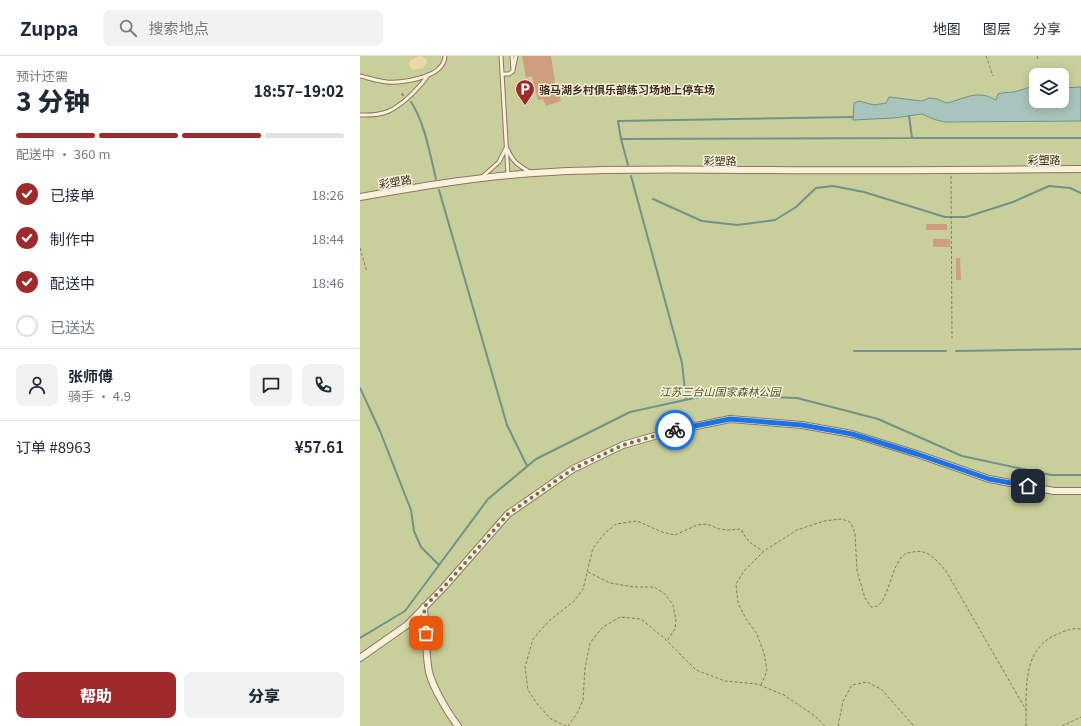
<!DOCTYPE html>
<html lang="zh">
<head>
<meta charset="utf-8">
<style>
	:root { --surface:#fff; --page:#f2f2f3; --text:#1f2937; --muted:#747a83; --line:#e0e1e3; --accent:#9e2a2b }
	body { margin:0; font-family:Georgia,"Noto Sans SC",serif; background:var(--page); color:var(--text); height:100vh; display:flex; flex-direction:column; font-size:15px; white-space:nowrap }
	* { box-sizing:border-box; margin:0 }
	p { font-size:13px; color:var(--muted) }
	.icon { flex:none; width:22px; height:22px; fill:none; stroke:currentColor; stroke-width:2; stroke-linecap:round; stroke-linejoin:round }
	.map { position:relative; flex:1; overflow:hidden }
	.details { display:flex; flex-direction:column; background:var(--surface); width:360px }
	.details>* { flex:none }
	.fabs { position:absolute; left:669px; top:12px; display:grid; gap:8px }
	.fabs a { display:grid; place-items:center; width:40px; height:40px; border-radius:8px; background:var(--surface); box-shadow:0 2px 10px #0003; font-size:20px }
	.pin { position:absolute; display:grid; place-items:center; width:34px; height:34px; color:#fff; margin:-17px; border-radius:8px; box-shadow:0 2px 6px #0006 }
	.courier { position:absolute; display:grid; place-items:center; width:40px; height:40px; margin:-20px; border:3px solid #1a73e8; border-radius:50%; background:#fff; color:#222; box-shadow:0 1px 5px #0007 }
	.head em { font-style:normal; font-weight:800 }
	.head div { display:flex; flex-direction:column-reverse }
	.head { display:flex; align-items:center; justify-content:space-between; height:68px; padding:0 16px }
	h1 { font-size:26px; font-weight:800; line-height:30px }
	.bar { display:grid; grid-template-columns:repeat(4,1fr); gap:6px 4px; align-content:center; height:48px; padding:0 16px }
	.bar i { height:5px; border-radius:3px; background:var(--line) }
	.bar .on { background:var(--accent) }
	.bar p { grid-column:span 4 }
	.line { display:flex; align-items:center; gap:10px; padding:0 16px; border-top:1px solid var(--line) }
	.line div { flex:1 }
	.round { display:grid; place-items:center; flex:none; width:42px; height:42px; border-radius:8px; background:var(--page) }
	ol { padding:0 16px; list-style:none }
	li { display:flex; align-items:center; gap:12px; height:44px }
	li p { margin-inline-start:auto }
	li .icon { padding:4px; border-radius:50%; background:var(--accent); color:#fff; stroke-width:4 }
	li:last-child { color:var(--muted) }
	li i { width:22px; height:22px; border:2px solid var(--line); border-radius:50% }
	.button { display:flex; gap:8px; margin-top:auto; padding:8px 16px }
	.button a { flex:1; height:46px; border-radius:8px; background:var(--accent); color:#fff; font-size:16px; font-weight:800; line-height:46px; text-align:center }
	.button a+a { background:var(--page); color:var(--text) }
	header { display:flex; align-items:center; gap:24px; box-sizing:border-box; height:56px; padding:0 20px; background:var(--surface); border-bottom:1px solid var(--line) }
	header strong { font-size:19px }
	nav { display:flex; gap:22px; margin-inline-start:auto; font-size:14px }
	.search { width:280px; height:36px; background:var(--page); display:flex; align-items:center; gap:10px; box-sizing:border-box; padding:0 14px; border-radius:8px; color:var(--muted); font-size:15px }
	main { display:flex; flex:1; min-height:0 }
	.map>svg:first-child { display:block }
	.green { fill:#c9cf9b; fill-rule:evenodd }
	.sand { fill:#ecd9a5 }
	.water { fill:#a9c4bc; stroke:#6f938a }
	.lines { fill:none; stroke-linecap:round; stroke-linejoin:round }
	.stream { stroke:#6f938a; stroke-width:2 }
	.building { fill:#cf9f7d }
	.service-casing { stroke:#8d765c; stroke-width:5 }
	.minor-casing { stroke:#8d765c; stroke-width:8 }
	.path { stroke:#8d765c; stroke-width:1; stroke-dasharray:3 2; stroke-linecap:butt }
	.service { stroke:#faf1dc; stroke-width:3 }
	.minor { stroke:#faf1dc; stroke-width:6 }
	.done { stroke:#7c6e5b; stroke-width:4; stroke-dasharray:0 7.2 }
	.route { stroke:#1a73e8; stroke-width:5 }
	.labels { text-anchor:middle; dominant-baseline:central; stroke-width:3; stroke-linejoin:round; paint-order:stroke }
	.poi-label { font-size:11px; font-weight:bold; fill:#3d2e20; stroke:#f7eed8; text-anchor:start }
	.street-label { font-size:11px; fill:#3d2e20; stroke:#f7eed8 }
	.park-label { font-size:11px; font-style:italic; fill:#4d5a26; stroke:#f7eed8 }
</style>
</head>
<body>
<header>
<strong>Zuppa</strong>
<div class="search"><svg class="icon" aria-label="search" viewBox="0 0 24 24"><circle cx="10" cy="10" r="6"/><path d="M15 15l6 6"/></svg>搜索地点</div>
<nav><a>地图</a><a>图层</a><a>分享</a></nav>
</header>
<main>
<section class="details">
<div class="head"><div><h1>3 分钟</h1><p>预计还需</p></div><em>18:57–19:02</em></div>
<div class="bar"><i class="on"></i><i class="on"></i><i class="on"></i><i></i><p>配送中 · 360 m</p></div>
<ol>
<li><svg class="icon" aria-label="check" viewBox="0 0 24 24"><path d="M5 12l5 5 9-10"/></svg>已接单<p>18:26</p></li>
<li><svg class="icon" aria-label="check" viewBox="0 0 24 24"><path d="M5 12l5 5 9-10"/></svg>制作中<p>18:44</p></li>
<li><svg class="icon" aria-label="check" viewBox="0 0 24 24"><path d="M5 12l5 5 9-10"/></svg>配送中<p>18:46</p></li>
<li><i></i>已送达</li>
</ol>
<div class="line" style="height:72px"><a class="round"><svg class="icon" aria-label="person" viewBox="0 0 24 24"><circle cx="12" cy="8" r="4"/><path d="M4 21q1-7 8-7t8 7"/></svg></a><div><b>张师傅</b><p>骑手 · 4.9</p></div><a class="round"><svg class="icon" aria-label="chat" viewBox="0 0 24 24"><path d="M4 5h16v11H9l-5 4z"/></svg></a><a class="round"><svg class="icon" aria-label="phone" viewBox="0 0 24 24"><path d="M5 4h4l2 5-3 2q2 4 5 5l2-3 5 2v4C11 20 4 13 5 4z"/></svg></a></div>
<div class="line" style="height:52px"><div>订单 #8963</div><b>¥57.61</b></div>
<div class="button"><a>帮助</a><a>分享</a></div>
</section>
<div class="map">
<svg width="721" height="670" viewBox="0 0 721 670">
	<rect width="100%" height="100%" fill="#f0e4c8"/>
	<path class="green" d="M0,0h721v670h-721zM676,19h26v26h-26z"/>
	<path class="sand" d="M59,0l4,1 3,2 1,4 -4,5 -9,2 -3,-2 -2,-3 1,-4z"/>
	<path class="water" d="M676,30v15h26v-13l19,-1v34l-136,1 -9,-2 -14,-6 -28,4 -41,2 1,-17 5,-2 15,4 12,-2 3,-6 33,4 7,-3 8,1 10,4c13,-3 26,-11 40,-7 3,1 6,3 9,4l2,-6c6,-2 10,-1 16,-2 8,-2 14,-5 22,-6z"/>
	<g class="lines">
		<path class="stream" d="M42,38l1,1
			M51,46c14,21 19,53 25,77
			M493,61l-235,4 3,18 291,-1 -3,-22
			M552,82h169
			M261,83l7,26
			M271,120l51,187 4,36
			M79,134l68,235 20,41
			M293,143l49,22 35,4 38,-5 21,-13 20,-19 17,-2 31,6 81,25h21l47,-15 36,-16 21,2 11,5
			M494,295h92
			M596,295l125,-2
			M0,332l20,43 31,79 3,21 7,16 18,18
			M0,582l45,-27 83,-112 48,-40 94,-47 78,-17 89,3 81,21 84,37 89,19h30"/>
	</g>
	<path class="building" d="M162,0h29l4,27 6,18 -15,5 -3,-7 -5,1 -6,-24 -6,2z
		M566,168h21v6h-21z
		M573,183h17v8h-17z
		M596,202h4l1,22h-5z"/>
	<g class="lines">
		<defs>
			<path id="service" d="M141,0l7,119
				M153,14l3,-14
				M142,18h7l4,-3 -1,-15
				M0,20c9,2 18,5 27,6 15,1 47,-4 55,-17 2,-3 3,-6 3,-9
				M0,59c24,1 34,-4 51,-20 7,-7 12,-12 17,-20
				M148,94c4,11 11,16 22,22
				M122,121l17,-15 7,-14"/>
			<path id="minor" d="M0,141c63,-11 127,-22 191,-25 74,-4 147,-2 221,-2 103,1 206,0 309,-1
				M64,551c2,21 1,44 5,65 4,16 19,41 29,54
				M0,602l47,-33 37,-38 64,-73 65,-45 50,-24 49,-14 58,-12 72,6 50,9 65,20 72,25 65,12h27"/>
		</defs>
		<use href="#service" class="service-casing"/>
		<use href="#minor" class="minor-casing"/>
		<path class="path" d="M626,0l7,20
			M677,0l1,4
			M591,120l1,162
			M0,192l7,24
			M228,516l22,11 24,4h20l11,7 8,11 3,15 -1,9 -8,12
			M401,629l6,-14 -3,-18 -7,-19 -11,-15 -8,-16 -2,-19 8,-13 20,-20 33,-21 27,-9 17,-2 7,2 3,2 4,10 2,38 8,27 6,9c2,0 5,0 6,-1 12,-6 14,-42 28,-52 2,-1 6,-2 8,-2 15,-4 25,10 33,19l80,139
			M206,670l-15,-7 -13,-14 -10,-15 -3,-23 8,-28 16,-18 25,-20 9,-12 10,-41 12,-15 11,-9 21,-3 25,11 13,3 22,-10 10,-1 12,5 10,1 12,-1c6,12 10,15 22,22
			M208,670l10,-14 5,-12 2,-32 5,-25 13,-16 17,-10 21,2 23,19 32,32 29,11 32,3 27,11 31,21 10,10
			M478,670l5,-25 9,-16 15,-3 14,7 33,37
			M666,670c1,-33 -6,-77 32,-92 9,-4 13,-6 23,-5
			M702,670l19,-9"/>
		<use href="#service" class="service"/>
		<use href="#minor" class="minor"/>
	</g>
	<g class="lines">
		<path class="done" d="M66,577l-2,-26 20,-20 64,-73 65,-45 50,-24 52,-15"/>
		<path class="route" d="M315,374l55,-11 72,6 50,9 65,20 72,25 39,7"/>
	</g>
	<defs>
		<symbol id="parking-pin" viewBox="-11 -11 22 30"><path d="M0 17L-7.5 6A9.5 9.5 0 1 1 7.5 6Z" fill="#9e2a2b" stroke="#f7eed8"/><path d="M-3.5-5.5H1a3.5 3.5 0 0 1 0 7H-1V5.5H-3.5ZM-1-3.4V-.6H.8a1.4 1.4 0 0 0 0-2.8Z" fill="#fff"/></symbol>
	</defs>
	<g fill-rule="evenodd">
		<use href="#parking-pin" x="154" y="22" width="22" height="30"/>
	</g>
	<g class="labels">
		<g class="poi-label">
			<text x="179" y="33">骆马湖乡村俱乐部练习场地上停车场</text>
		</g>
		<g class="street-label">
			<text x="684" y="103">彩塑路</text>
			<text transform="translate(360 104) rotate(1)">彩塑路</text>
			<text transform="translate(35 125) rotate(-9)">彩塑路</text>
		</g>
		<g class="park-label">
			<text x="360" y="335">江苏三台山国家森林公园</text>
		</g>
	</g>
</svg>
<div class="fabs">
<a><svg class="icon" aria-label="layers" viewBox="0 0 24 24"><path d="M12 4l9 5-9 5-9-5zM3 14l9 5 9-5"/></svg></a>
</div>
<div class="pin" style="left:66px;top:577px;background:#ea580c"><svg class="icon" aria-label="bag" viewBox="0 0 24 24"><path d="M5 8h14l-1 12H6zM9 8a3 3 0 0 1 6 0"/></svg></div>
<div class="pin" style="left:668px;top:430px;background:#1f2937"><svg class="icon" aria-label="home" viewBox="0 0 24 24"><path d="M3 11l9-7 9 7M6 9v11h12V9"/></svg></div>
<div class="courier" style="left:315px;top:374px"><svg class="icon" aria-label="bike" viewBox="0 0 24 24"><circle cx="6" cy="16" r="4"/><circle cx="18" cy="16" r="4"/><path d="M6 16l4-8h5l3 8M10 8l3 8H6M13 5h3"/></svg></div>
</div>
</main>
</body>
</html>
